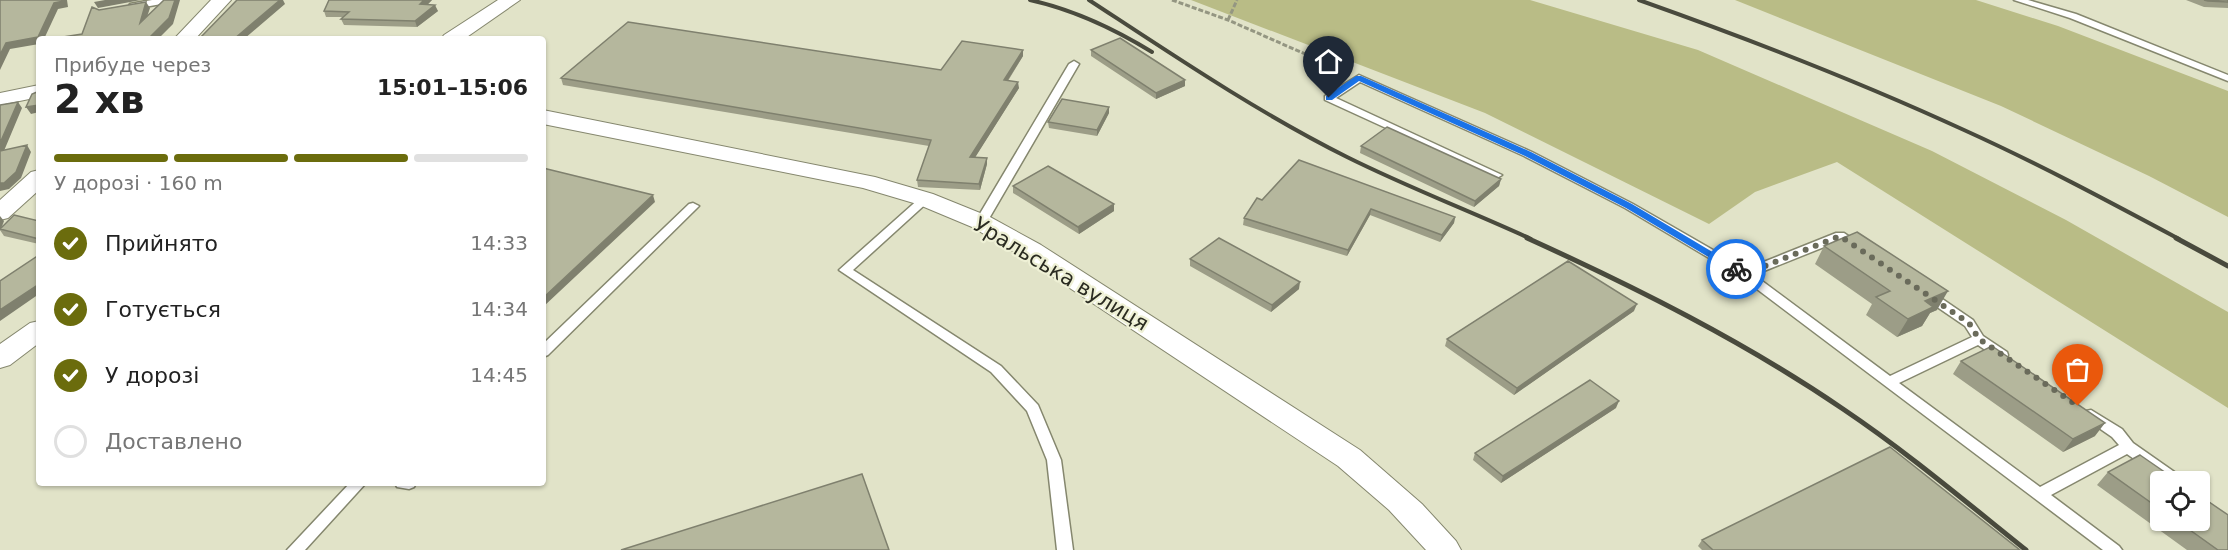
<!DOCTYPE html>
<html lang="uk">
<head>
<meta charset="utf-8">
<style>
	:root { --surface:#fff; --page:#f6f6f6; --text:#222; --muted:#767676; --line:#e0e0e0; --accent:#6b6c0d }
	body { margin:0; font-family:"DejaVu Sans",sans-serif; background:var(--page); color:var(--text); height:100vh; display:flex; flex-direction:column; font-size:22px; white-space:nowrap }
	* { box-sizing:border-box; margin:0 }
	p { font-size:20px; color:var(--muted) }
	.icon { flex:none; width:33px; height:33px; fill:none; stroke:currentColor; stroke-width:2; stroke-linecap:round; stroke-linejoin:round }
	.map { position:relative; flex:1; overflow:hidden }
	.details { position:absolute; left:36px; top:36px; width:510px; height:450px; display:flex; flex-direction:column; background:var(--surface); border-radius:6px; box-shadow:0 2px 4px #0004 }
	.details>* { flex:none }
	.buttons { position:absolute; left:2150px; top:471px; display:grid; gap:12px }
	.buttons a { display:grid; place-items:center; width:60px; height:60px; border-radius:6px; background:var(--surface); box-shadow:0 2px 4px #0004; font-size:30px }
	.pin { position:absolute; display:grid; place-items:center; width:51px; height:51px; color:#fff; margin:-62px -26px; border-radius:50% 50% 50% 0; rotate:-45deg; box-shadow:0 0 6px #0007 }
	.pin .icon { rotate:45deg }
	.courier { position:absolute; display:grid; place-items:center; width:60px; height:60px; margin:-30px; border:4px solid #1a73e8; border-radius:50%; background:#fff; color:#222; box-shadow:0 2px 8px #0007 }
	.headline em { font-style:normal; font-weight:600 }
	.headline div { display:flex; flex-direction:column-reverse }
	.headline { display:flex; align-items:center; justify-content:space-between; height:102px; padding:0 18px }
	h1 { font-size:39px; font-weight:600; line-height:45px }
	.bar { display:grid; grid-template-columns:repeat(4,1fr); gap:9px 6px; align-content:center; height:72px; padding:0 18px }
	.bar i { height:8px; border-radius:4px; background:var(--line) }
	.bar .current { background:var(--accent) }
	.bar p { grid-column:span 4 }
	ol { padding:0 18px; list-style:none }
	li { display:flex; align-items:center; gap:18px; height:66px }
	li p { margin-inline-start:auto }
	li .icon { padding:6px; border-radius:50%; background:var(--accent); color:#fff; stroke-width:4 }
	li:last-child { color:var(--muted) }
	li i { width:33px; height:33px; border:3px solid var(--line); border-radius:50% }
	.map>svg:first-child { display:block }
	.green { fill:#b9bc86 }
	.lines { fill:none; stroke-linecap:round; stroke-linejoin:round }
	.lane-casing { stroke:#85876e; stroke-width:3 }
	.street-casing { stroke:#85876e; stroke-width:2 }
	.path { stroke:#949682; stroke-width:3; stroke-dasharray:5 2; stroke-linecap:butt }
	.lane { fill:#fff; fill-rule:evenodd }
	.street { fill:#fff; fill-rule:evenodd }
	.rail-far1 { stroke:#494a3d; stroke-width:4 }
	.rail { stroke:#494a3d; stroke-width:5 }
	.wall { fill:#9c9d87 }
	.shaded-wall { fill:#7f806e }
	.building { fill:#b5b79d; stroke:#7f806e; stroke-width:1.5 }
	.route { fill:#1a73e8 }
	.done { stroke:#6a6b5b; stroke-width:6; stroke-dasharray:0 10.8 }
	.labels { text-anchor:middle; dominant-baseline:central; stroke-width:4.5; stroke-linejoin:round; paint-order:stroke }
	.street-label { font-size:21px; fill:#2a2b21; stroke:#eef0d5 }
</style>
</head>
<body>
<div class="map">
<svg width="2228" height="550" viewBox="0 0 2228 550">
	<rect width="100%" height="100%" fill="#e1e3c8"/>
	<path class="green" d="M1191,0h339l168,50 234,101 134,69 162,92v96l-391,-246 -82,30 -46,32 -224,-111z
		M1735,0h241l82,26 170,65v126l-79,-41 -148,-70z"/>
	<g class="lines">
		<defs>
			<path id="lane" d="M152,0h19l-4,3 -34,6 -4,-3 1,-2z
				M2014,0h14l48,14 152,61v6l-158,-63z
				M1074,61l5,3 -92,158 -2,3h-8l-2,-3 94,-158z
				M1359,75l173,77 101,52 113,65 90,-36h8l16,11 2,3 -2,3h-8l-13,-9 -85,34 136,101 82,-39 -7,-11 -41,-28 -2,-3 2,-3h8l41,28 10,16 24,16 1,3 -1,3h-10l-19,-13 -79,38 141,104 79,-42 -7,-8 -26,-18 -2,-4 2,-4 5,-1 31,19 11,14 50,35 2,4h-18l-40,-28 -76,41 68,51 3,4h-19l-362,-273 -116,-69 -101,-52 -164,-74 -24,16 166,77 -5,3 -4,-1 -168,-77v-4z
				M925,196l4,1 2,2 -2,2 -76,69 148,96 37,39 23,55 12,90h-16l-10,-90 -20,-49 -36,-39 -152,-102 82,-73z
				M693,203l6,3 -2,2 -149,147 -5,2v-13l146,-140z
				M350,483h16l-61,67h-18z
				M395,483h21l-2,4 -5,2 -12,-2z"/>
			<path id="street" d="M211,0h20l-36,39h-21z
				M498,0h22l-56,39h-23l3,-4z
				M39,85v12l-39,8v-12z
				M543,110l332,67 58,17 57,23 51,28 319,205 62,54 34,37 5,9h-35l-37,-40 -51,-44 -315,-209 -51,-30 -55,-23 -54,-16 -320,-64z
				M39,170v20l-31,28 -8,2v-20l31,-28z
				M39,321v22l-29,22 -10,3v-24l30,-21z"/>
		</defs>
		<use href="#lane" class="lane-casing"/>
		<use href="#street" class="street-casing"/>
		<path class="path" d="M1172,0l56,20 118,52
			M1228,20l9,-20"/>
		<use href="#lane" class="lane"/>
		<use href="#street" class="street"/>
		<path class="rail-far1" d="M1030,0c45,10 83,28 122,52
			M1089,0c84,55 168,112 258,157 60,30 123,54 184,82
			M1639,0c110,39 219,81 325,130 73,33 144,71 215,109"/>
		<path class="rail" d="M1527,238c108,49 218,104 316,171 64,43 123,93 183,141
			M2176,238l52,28"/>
	</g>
	<path class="wall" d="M329,0h103l-4,4 10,7 -21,16 -73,-2 -3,-6 1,-2h-16l-2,-6z
		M2186,0h42v8l-24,-1z
		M1023,50v6l-15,25 11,7 -44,69 12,7 -7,26 -62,-3 -1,-7 12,-34 -366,-61 -2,-7 380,-8z
		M1091,50l94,36 -29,13 -65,-43z
		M1109,113l-12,23 -48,-8 -1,-6z
		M1361,146l140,33 -2,7 -25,21 -114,-54z
		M1013,186l101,25 -35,23 -66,-41z
		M1262,200l193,17 -1,6 -14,19 -70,-27 -23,41 -104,-31 1,-7z
		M4,221l-2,6 37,-6v23l-35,-8 -4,-6z
		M1824,246l113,64 -7,3 -8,13 -25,11 -31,-22 6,-11 -57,-40z
		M1190,259l109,30 -28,23 -81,-46z
		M1634,311l-120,84 -69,-49 2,-7z
		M1961,361l134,75 -32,16 -110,-78z
		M1616,408l-115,75 -28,-23 2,-7z
		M2108,472l52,10v38h39l29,30h-41l-90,-65z
		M1702,540l318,10h-318l-4,-4z"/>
	<path class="shaded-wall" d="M64,0h3l1,7 -10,2 -14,30h-5v5l-29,5 -10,21v-15l6,-12 48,-40z
		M105,0h36l-43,8 -4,-6z
		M175,0h5l-7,24 -15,15h-10z
		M280,0h3l2,4 -41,35h-10z
		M424,0h8l-9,9 -3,-5z
		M146,2l4,6 -7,21 -3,-6z
		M435,5l3,6 -21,16 -2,-6z
		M1023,50v6l-19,30v-6z
		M1185,80v6l-29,13v-6z
		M1018,82l1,6 -48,76 -1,-7z
		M18,102l4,6 -21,50 -1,-1v-14z
		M39,105v7l-8,2 -5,-7z
		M1109,107v6l-12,23v-6z
		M27,145l4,7 -10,26 -12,11 -9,2v-8z
		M987,158v6l-7,26 -1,-6z
		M1501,179l-2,7 -25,21 1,-6z
		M653,195l2,7 -112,105v-9z
		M1114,204v7l-35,23 -1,-7z
		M1371,209l-1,6 -23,41 1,-6z
		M0,216l4,5 -4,10z
		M1455,217l-1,6 -14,19 2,-7z
		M1300,282l-1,7 -28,23 1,-7z
		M39,284v10l-39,27v-11z
		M1948,291l-11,19 -7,3 -8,13 -25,11 11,-18 17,-18z
		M1637,304l-3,7 -120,84 3,-7z
		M1619,401l-3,7 -115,75 2,-7z
		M2105,423l-10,13 -32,16 10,-13z"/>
	<path class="building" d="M0,0h64v1l-10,2 -16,34 -32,6 -6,12z
		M164,0h11l-6,18 -21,21h-92l1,-1 25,-4 10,-27 7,3 47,-8 -6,21z
		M237,0h43l-46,39h-35z
		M329,0h95l-4,4 15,1 -20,16 -74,-2 8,-7 -25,-1z
		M2204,0h24v2l-20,-1z
		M628,22l313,48 21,-29 61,9 -19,30 14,2 -48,75 17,1 -8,26 -62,-4 14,-40 -370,-62z
		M1120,38l65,42 -29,13 -65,-43z
		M39,78v27l-13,2 6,-13 5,-2v-9z
		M1062,99l47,8 -12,23 -49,-8z
		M18,102l-18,41v-38z
		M1387,127l114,52 -26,22 -114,-55z
		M27,145l-11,27 -12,11h-4v-32z
		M1299,160l156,57 -13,18 -71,-26 -23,41 -104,-32 13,-20 5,2z
		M1048,166l66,38 -36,23 -65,-41z
		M543,168l110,27 -110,103z
		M14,215l25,6v18l-39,-10z
		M1857,232l91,59 -23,10 8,6 -25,12 -32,-22 14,-6 -66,-45z
		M1219,238l81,44 -28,23 -82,-46z
		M39,255v29l-39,26v-29z
		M1568,261l69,43 -120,84 -70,-49z
		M1992,346l113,77 -32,16 -112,-78z
		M1590,380l29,21 -116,75 -28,-23z
		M1890,447l130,103h-307l-11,-10z
		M2140,455l39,27h-19v27l-52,-37z
		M862,474l27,76h-268z
		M2199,495l29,20v35h-10l-42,-30h23z"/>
	<path class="route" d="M1356,76h5l170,76 101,52 109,65 -9,2 -106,-63 -101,-52 -166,-75 -27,19h-6v-4z"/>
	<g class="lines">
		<path class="done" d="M1736,269l9,5 95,-38 129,87 10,16 99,67"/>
	</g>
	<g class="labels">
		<g class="street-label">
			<text transform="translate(1061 274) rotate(31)">Уральська вулиця</text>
		</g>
	</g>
</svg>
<div class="buttons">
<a><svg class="icon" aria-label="locate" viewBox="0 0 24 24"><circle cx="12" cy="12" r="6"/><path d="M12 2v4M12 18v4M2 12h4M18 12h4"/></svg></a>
</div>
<div class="pin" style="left:2078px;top:406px;background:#ea580c"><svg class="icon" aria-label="bag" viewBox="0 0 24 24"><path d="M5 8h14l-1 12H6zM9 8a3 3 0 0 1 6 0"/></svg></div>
<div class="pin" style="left:1329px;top:98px;background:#1f2937"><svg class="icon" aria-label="home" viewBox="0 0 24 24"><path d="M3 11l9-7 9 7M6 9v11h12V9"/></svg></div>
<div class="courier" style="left:1736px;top:269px"><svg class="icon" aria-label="bike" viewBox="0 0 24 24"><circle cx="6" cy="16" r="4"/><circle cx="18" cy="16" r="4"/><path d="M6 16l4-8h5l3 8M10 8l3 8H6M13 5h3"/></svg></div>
<section class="details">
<div class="headline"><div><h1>2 хв</h1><p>Прибуде через</p></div><em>15:01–15:06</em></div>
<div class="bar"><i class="current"></i><i class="current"></i><i class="current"></i><i></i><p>У дорозі · 160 m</p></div>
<ol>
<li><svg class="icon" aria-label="check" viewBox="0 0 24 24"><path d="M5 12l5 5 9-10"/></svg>Прийнято<p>14:33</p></li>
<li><svg class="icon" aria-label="check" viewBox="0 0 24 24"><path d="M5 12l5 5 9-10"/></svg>Готується<p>14:34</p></li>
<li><svg class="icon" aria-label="check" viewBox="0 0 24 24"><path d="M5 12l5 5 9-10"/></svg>У дорозі<p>14:45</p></li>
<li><i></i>Доставлено</li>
</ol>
</section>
</div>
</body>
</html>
